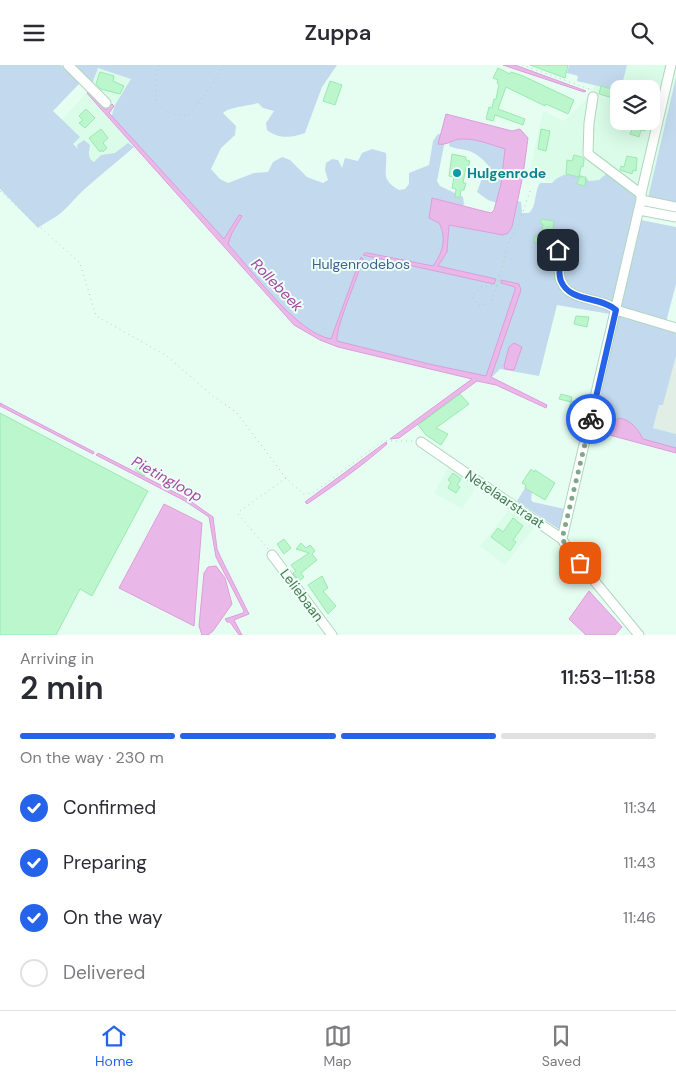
<!DOCTYPE html>
<html lang="en">
<head>
<meta charset="utf-8">
<style>
	:root { --surface:#fff; --page:#f2f2f3; --text:#2b2b33; --muted:#7c7c81; --line:#e1e1e2; --accent:#2563eb }
	body { margin:0; font-family:"DM Sans",sans-serif; background:var(--page); color:var(--text); height:100vh; display:flex; flex-direction:column; font-size:19px; white-space:nowrap }
	* { box-sizing:border-box; margin:0 }
	p { font-size:16px; color:var(--muted) }
	.icon { flex:none; width:28px; height:28px; fill:none; stroke:currentColor; stroke-width:2; stroke-linecap:round; stroke-linejoin:round }
	.map { position:relative; height:570px; overflow:hidden }
	.panel { display:flex; flex-direction:column; background:var(--surface); flex:1 }
	.panel>* { flex:none }
	.buttons { position:absolute; left:610px; top:15px; display:grid; gap:10px }
	.buttons a { display:grid; place-items:center; width:50px; height:50px; border-radius:10px; background:var(--surface); box-shadow:0 5px 20px #0002; font-size:25px }
	.pin { position:absolute; display:grid; place-items:center; width:42px; height:42px; color:#fff; margin:-21px; border-radius:10px; box-shadow:0 2px 8px #0006 }
	.courier { position:absolute; display:grid; place-items:center; width:50px; height:50px; margin:-25px; border:4px solid #2563eb; border-radius:50%; background:#fff; color:#222; box-shadow:0 1px 6px #0007 }
	.overview em { font-style:normal; font-weight:600 }
	.overview div { display:flex; flex-direction:column-reverse }
	.overview { display:flex; align-items:center; justify-content:space-between; height:85px; padding:0 20px }
	h1 { font-size:32px; font-weight:600; line-height:38px }
	.bar { display:grid; grid-template-columns:repeat(4,1fr); gap:8px 5px; align-content:center; height:60px; padding:0 20px }
	.bar i { height:6px; border-radius:4px; background:var(--line) }
	.bar .selected { background:var(--accent) }
	.bar p { grid-column:span 4 }
	ol { padding:0 20px; list-style:none }
	li { display:flex; align-items:center; gap:15px; height:55px }
	li p { margin-inline-start:auto }
	li .icon { padding:5px; border-radius:50%; background:var(--accent); color:#fff; stroke-width:4 }
	li:last-child { color:var(--muted) }
	li i { width:28px; height:28px; border:2px solid var(--line); border-radius:50% }
	header { display:flex; justify-content:space-between; align-items:center; height:65px; padding:0 20px; background:var(--surface); font-size:22px; font-weight:600 }
	.menu { display:flex; justify-content:space-around; align-items:center; height:70px; border-top:1px solid var(--line); background:var(--surface); font-size:14px; color:var(--muted) }
	.menu a { display:grid; justify-items:center; gap:2px }
	.menu .selected { color:var(--accent) }
	.map>svg:first-child { display:block }
	.residential { fill:#dafce9 }
	.industrial { fill:#e0eee5 }
	.green { fill:#c3d9ee }
	.water { fill:#eab8e8; stroke:#dd9dda }
	.building { fill:#bbf6cc; stroke:#9aeab0 }
	.lines { fill:none; stroke-linecap:round; stroke-linejoin:round }
	.minor-casing { stroke:#b0d6bd; stroke-width:11 }
	.path { stroke:#9edcaf; stroke-width:1; stroke-dasharray:1 4; stroke-linecap:butt }
	.minor { stroke:#fff; stroke-width:9 }
	.done { stroke:#7fa88b; stroke-width:5; stroke-dasharray:0 9 }
	.route { stroke:#2563eb; stroke-width:6 }
	.culture-dot { fill:#0f9aa8; stroke:#eefff7; stroke-width:2 }
	.labels { text-anchor:middle; dominant-baseline:central; stroke-width:4; stroke-linejoin:round; paint-order:stroke }
	.culture-label { font-size:14px; font-weight:bold; fill:#0d838f; stroke:#eefff7; text-anchor:start }
	.park-label { font-size:14px; fill:#43628e; stroke:#eefff7 }
	.street-label { font-size:14px; fill:#487a54; stroke:#eefff7 }
	.water-label { font-size:15px; font-style:italic; fill:#a647a1; stroke:#eefff7 }
</style>
</head>
<body>
<header><svg class="icon" aria-label="menu" viewBox="0 0 24 24"><path d="M4 6h16M4 12h16M4 18h16"/></svg>Zuppa<svg class="icon" aria-label="search" viewBox="0 0 24 24"><circle cx="10" cy="10" r="6"/><path d="M15 15l6 6"/></svg></header>
<div class="map">
<svg width="676" height="570" viewBox="0 0 676 570">
	<rect width="100%" height="100%" fill="#e6fef2"/>
	<path class="residential" d="M627,0h49v12l-28,121 -11,3 -108,-26 14,-64 21,10 26,-25 5,-12 24,7v30h32v-32h-30z
		M98,3l34,11 -4,7 6,56 -34,30 -27,-28 -11,-25 29,-31z
		M450,399l28,20 -16,25 -28,-16z
		M516,436l25,18 -36,46 -25,-19z"/>
	<path class="industrial" d="M676,291v78l-23,-6 6,-24 4,1z"/>
	<path class="green" d="M0,0h61l17,17 1,2 -26,27 27,26 -7,7 5,5 -1,-4 7,-5 6,5c-1,7 -3,13 4,17l7,-7 14,-2 13,-10 6,4c-16,14 -31,26 -47,40 -9,7 -21,23 -30,29 -6,4 -14,8 -19,12l-38,-39z
		M69,0h268l-15,22 -17,46c-13,5 -27,6 -38,-3l-1,-7 8,-12 -11,-3 -5,-5c-9,3 -29,4 -35,10l13,13 -1,9 -14,13 -10,21 9,10 8,4 26,-10 14,-1 5,-10 9,-5 8,3 17,17 16,6 5,-3 -3,-10 1,-7 6,-4 6,1 4,8 3,-10 13,3 4,-8 10,-4 14,4c2,20 -7,25 13,37l6,-1 4,-5v-11l20,-8 4,-24 5,-7h6l1,6 -8,41 3,5 23,11 1,7 -2,3 12,18 40,-25 7,2 1,11h7c8,-7 5,-21 11,-30h12c9,-11 28,-13 37,-2l10,-1 8,-7 31,22 -28,119 -53,-9 -18,71 -39,-7 -7,7 -5,2 -155,-35 -44,-25 -178,-200 4,-13 16,-26 -33,-11 -7,19z
		M569,0h58l-6,24h-2v2l-42,-10 1,-5 -11,-3z
		M676,12v126l-28,-5z
		M455,67l52,15 3,9 -13,47 -9,-3 -11,-8 4,-11 11,-10c-5,-9 -17,-20 -27,-21 -7,-2 -10,-1 -16,-4l1,-9z
		M641,155l35,7v57l-10,38 -45,-16z
		M616,245l60,17v29l-13,49h-4l-6,23 23,6v19l-83,-23 -4,-3z
		M525,423l7,4 -1,8 2,2 32,7 -5,21 -43,-29z"/>
	<path class="water" d="M503,0h12l71,26 -2,1z
		M89,27l17,18 6,-6 2,2 -5,7 115,126 15,-24 3,1 -10,17 -4,11c24,26 68,89 103,95l30,-82 2,2c-5,18 -28,69 -26,82l92,23 57,12 29,-86v-3l-14,-4v-3l18,4 2,6 -30,87 56,28 -1,3 -50,-23 -19,-4 -78,57 -9,1 82,-60 -134,-32 -18,-7 -26,-15 -193,-216 -14,-16z
		M446,49l66,17 8,-2 8,9 -5,37 -11,52 -4,6 -5,2 -54,-10 -2,27 -9,14 58,13 -2,5 -131,-29 2,-2h3l65,13c10,-14 14,-28 6,-43l-10,-5 3,-20 59,15 3,-3 7,-26 4,-35c-13,-4 -30,-11 -44,-10 -8,0 -14,7 -23,5z
		M514,278l8,4 -8,23 -9,-1 -1,-3 5,-19z
		M0,338l94,49 -1,2 -93,-48z
		M619,353c12,2 19,11 24,21l33,9v5l-85,-23 1,-4 11,1z
		M386,377l1,2c-25,22 -52,41 -80,60l-2,-2z
		M98,388l88,45 27,19 4,32 4,9 28,56 -15,6 8,15h-3l-9,-13h-3l-2,-3 18,-6 1,-2 -28,-54 -7,-40 -24,-16 -89,-46z
		M164,439l38,19 -8,103 -75,-38z
		M216,501l9,12 7,26 -19,27 -5,4h-6l-3,-9 5,-53 4,-6z
		M589,526l33,36 -7,8h-29l-17,-16z"/>
	<path class="building" d="M530,0h38l-3,13z
		M498,3l12,6 1,-2 12,4 51,24 -6,14 -22,-10 -1,2 -39,-19 -8,22 27,10 -2,6 -28,-10 -2,6 -7,-2 3,-12 3,1 2,-9h2l3,-15 -2,-1 1,-3 -5,-2z
		M100,7l14,4 -1,5 11,5 -4,8 -19,-5 -5,-5z
		M330,16l12,4 -7,20 -12,-4z
		M601,21l14,4 -2,8 -14,-4z
		M86,44l9,9 -10,10 -6,-5 4,-3 -4,-4z
		M635,57l11,3 -1,6 -4,-1 -2,7 -9,-3z
		M101,64l7,9 -5,5 4,5 -4,4 -1,-2 -2,2 -11,-14z
		M541,64l9,2 -4,20 -8,-2z
		M452,89l14,3v3l4,1 -2,7 -2,-1 -3,16h3l-2,7h-3l-1,7h-5l1,-8 -4,-1 2,-11 -5,-1z
		M574,90l8,2 2,2 -1,8 -2,-1 -2,11h7l-1,9 -8,-2 2,-7 -13,-3 1,-14 5,1z
		M627,91l10,2 -1,13 -3,-1 -1,4 -12,-4 1,-4 3,1z
		M541,154l13,2 -2,16 11,2 -1,6 -11,-2 -1,8h-10l1,-8 -7,-1 1,-6 6,1 2,-13h-2z
		M576,251l13,1 -2,10 -13,-3z
		M460,329l9,10 -33,24 12,6 -7,11 -15,-10 -8,-10z
		M561,329l11,3 -1,4 16,3 -2,11 -17,-4 3,-9 -12,-3z
		M0,348l148,78 -56,105 -12,-7 -24,46h-56z
		M142,396l8,6 -6,9 -9,-6z
		M531,404l3,3 1,-2 20,13 -10,17 -20,-12 1,-3 -4,-2z
		M453,408l8,6 -4,6 3,2 -4,6 -8,-5 3,-6 -3,-2z
		M513,453l10,8 -10,14 3,2 -6,9 -19,-14 7,-9 5,4z
		M284,474l7,9 -7,6 -7,-10z
		M301,478l5,5 4,-3 1,1 4,5 -3,3 5,6 -16,13 3,4 -5,4 -6,-8 3,-2 -5,-6 18,-12 -13,-4z
		M322,511l6,12 -5,3 13,15 -8,8 -20,-29z"/>
	<g class="lines">
		<defs>
			<path id="minor" d="M68,0l38,38
				M593,32l-4,26 -1,31 53,40
				M641,135l35,7
				M639,145l37,7
				M558,185c4,10 -1,21 3,31 9,22 40,15 55,29l60,18
				M421,377l141,97 6,10 71,86
				M562,474l79,-339v-6l30,-129
				M272,490l60,80"/>
		</defs>
		<use href="#minor" class="minor-casing"/>
		<path class="path" d="M159,0l-3,9v28l13,11 19,3 26,-34 9,-17
			M522,0l70,25
			M0,126l80,72 16,53 71,40 46,40 23,16 50,66 17,16 10,-1 70,-52h30
			M497,221l-16,1 -7,6 -1,6 6,6 11,-1 7,-18 12,-44 12,-24 10,-30
			M268,484l-30,-35 2,-3 46,-33"/>
		<use href="#minor" class="minor"/>
	</g>
	<g class="lines">
		<path class="done" d="M580,498l-18,-24 29,-120"/>
		<path class="route" d="M558,185c4,10 -1,21 3,31 9,22 40,15 55,29l-25,109"/>
	</g>
	<circle class="culture-dot" cx="457" cy="108" r="5"/>
	<g class="labels">
		<g class="culture-label">
			<text x="467" y="108">Hulgenrode</text>
		</g>
		<g class="park-label">
			<text x="361" y="199">Hulgenrodebos</text>
		</g>
		<g class="street-label">
			<text transform="translate(505 434) rotate(34)">Netelaarstraat</text>
			<text transform="translate(302 530) rotate(53)">Leliebaan</text>
		</g>
		<g class="water-label">
			<text transform="translate(277 220) rotate(46)">Rollebeek</text>
			<text transform="translate(167 414) rotate(29)">Pietingloop</text>
		</g>
	</g>
</svg>
<div class="buttons">
<a><svg class="icon" aria-label="layers" viewBox="0 0 24 24"><path d="M12 4l9 5-9 5-9-5zM3 14l9 5 9-5"/></svg></a>
</div>
<div class="pin" style="left:580px;top:498px;background:#ea580c"><svg class="icon" aria-label="bag" viewBox="0 0 24 24"><path d="M5 8h14l-1 12H6zM9 8a3 3 0 0 1 6 0"/></svg></div>
<div class="pin" style="left:558px;top:185px;background:#1f2937"><svg class="icon" aria-label="home" viewBox="0 0 24 24"><path d="M3 11l9-7 9 7M6 9v11h12V9"/></svg></div>
<div class="courier" style="left:591px;top:354px"><svg class="icon" aria-label="bike" viewBox="0 0 24 24"><circle cx="6" cy="16" r="4"/><circle cx="18" cy="16" r="4"/><path d="M6 16l4-8h5l3 8M10 8l3 8H6M13 5h3"/></svg></div>
</div>
<section class="panel">
<div class="overview"><div><h1>2 min</h1><p>Arriving in</p></div><em>11:53–11:58</em></div>
<div class="bar"><i class="selected"></i><i class="selected"></i><i class="selected"></i><i></i><p>On the way · 230 m</p></div>
<ol>
<li><svg class="icon" aria-label="check" viewBox="0 0 24 24"><path d="M5 12l5 5 9-10"/></svg>Confirmed<p>11:34</p></li>
<li><svg class="icon" aria-label="check" viewBox="0 0 24 24"><path d="M5 12l5 5 9-10"/></svg>Preparing<p>11:43</p></li>
<li><svg class="icon" aria-label="check" viewBox="0 0 24 24"><path d="M5 12l5 5 9-10"/></svg>On the way<p>11:46</p></li>
<li><i></i>Delivered</li>
</ol>
</section>
<nav class="menu">
<a class="selected"><svg class="icon" aria-label="home" viewBox="0 0 24 24"><path d="M3 11l9-7 9 7M6 9v11h12V9"/></svg>Home</a>
<a><svg class="icon" aria-label="map" viewBox="0 0 24 24"><path d="M3 6l6-2 6 2 6-2v14l-6 2-6-2-6 2zM9 4v14M15 6v14"/></svg>Map</a>
<a><svg class="icon" aria-label="saved" viewBox="0 0 24 24"><path d="M7 4h10v16l-5-4-5 4z"/></svg>Saved</a>
</nav>
</body>
</html>
